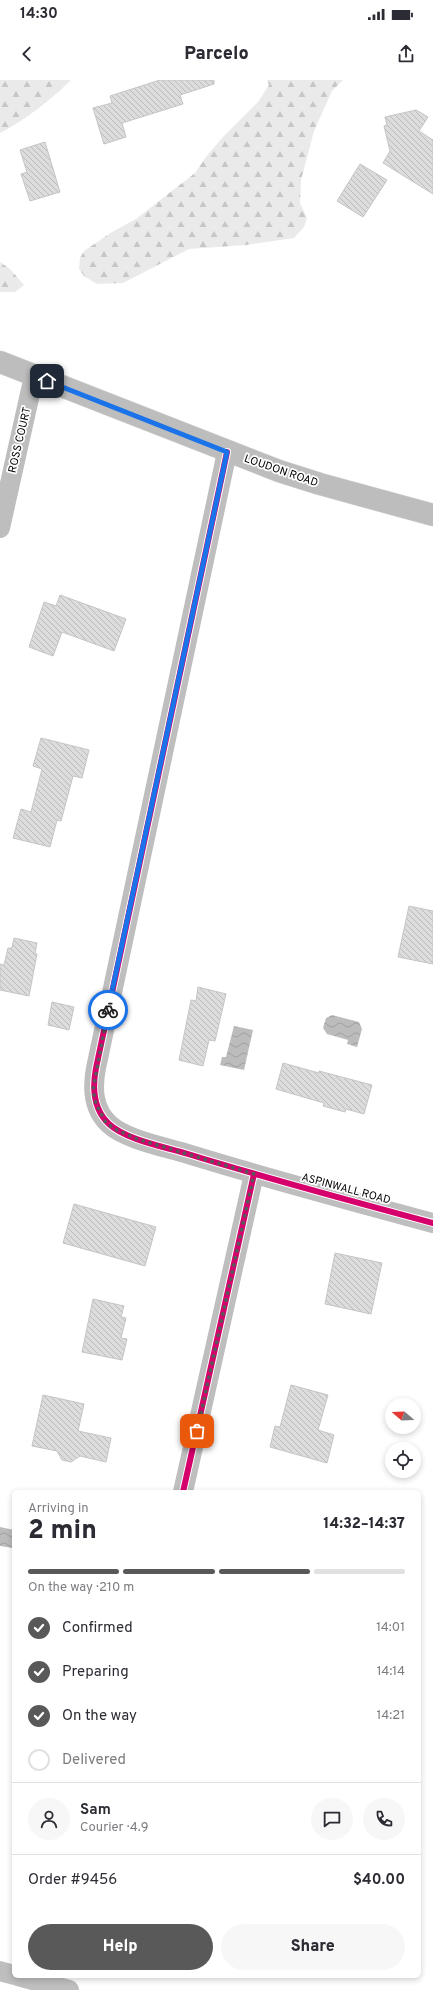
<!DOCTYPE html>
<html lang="en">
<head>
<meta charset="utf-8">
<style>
	:root { --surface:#fff; --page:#f7f7f7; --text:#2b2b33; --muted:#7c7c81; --line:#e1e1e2; --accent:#595959 }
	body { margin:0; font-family:Overpass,sans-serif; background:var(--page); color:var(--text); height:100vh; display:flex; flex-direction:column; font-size:15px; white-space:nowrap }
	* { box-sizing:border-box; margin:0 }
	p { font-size:13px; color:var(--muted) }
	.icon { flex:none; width:22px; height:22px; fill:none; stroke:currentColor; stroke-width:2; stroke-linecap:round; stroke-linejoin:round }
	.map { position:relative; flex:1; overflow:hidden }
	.sheet { position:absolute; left:12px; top:1410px; width:409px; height:488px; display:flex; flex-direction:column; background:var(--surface); border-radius:6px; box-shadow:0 2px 6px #0003 }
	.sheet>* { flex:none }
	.needle { width:26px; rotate:289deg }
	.buttons { position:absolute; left:385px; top:1318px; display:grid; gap:8px }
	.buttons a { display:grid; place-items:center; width:36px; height:36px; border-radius:50%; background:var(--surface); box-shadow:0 2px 6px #0003; font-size:20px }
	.pin { position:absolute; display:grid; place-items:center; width:34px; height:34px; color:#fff; margin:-17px; border-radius:8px; box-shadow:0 2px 6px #0006 }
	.courier { position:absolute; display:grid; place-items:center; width:40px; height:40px; margin:-20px; border:3px solid #1a73e8; border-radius:50%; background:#fff; color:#222; box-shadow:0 1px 5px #0007 }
	.head em { font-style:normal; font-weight:800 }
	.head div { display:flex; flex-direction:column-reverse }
	.head { display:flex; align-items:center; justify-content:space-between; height:68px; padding:0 16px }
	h1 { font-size:26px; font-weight:800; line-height:30px }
	.bar { display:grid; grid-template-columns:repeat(4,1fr); gap:6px 4px; align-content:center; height:48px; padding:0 16px }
	.bar i { height:5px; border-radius:3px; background:var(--line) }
	.bar .on { background:var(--accent) }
	.bar p { grid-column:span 4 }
	.line { display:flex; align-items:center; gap:10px; padding:0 16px; border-top:1px solid var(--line) }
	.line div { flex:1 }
	.round { display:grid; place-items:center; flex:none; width:42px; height:42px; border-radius:21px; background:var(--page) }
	ol { padding:0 16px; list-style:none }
	li { display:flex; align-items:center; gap:12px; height:44px }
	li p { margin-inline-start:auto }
	li .icon { padding:4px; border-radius:50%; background:var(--accent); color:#fff; stroke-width:4 }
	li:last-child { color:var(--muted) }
	li i { width:22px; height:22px; border:2px solid var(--line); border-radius:50% }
	.button { display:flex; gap:8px; margin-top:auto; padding:8px 16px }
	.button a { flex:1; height:46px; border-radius:24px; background:var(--accent); color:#fff; font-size:16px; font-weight:800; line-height:46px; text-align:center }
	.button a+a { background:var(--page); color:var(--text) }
	.status { display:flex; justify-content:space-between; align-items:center; height:28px; padding:0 20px; background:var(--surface); direction:ltr }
	.status svg { height:11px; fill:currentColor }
	header { display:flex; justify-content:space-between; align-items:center; height:52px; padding:0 16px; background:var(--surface); font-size:18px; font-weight:800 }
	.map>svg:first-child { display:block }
	.forest { fill:url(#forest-firs) }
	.water { fill:url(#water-waves) }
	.building { fill:url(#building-back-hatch); stroke:#c5c5c5 }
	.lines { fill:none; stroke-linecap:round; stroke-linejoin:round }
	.primary-casing { stroke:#dbdbdb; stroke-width:23 }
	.minor { stroke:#bebebe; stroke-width:20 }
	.primary { stroke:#bdbdbd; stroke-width:22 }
	.cycleway-casing { stroke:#fff; stroke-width:8 }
	.cycleway { stroke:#d6006c; stroke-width:6 }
	.done { stroke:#595959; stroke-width:4; stroke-dasharray:0 7.2 }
	.route { stroke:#1a73e8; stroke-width:5 }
	.labels { text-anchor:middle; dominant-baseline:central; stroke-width:3.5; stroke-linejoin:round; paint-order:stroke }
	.street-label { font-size:11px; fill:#000; stroke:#fff }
</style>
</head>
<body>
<div class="status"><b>14:30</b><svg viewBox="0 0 49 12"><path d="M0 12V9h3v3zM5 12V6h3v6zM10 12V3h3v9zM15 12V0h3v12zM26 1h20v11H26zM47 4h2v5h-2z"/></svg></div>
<header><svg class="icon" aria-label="back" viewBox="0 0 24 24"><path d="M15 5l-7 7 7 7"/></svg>Parcelo<svg class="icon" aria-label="share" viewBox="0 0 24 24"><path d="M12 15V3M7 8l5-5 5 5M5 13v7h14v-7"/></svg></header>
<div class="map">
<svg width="433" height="1910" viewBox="0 0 433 1910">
	<defs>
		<pattern id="forest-firs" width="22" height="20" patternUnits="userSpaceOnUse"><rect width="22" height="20" fill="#eaeaea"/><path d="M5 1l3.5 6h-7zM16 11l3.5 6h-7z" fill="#c7c7c7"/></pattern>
		<pattern id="water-waves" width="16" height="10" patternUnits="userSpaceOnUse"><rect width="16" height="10" fill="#bcbcbc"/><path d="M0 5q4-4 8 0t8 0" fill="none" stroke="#a0a0a0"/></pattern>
		<pattern id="building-back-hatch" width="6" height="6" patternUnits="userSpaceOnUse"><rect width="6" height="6" fill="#dcdcdc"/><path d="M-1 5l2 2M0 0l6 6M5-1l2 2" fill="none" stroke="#bbb"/></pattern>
	</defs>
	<rect width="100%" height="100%" fill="#fff"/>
	<path class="forest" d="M0,0h71c-19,19 -47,41 -71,53z
		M267,0h76l-11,11 -18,40 -13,49 -1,23 7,15 -3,9 -10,11 -48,7 -57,4 -66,34 -26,1 -13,-8 -5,-7 1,-11 4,-7 28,-19 24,-13 59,-46 11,-16 16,-19 36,-36 11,-17z
		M0,182l10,7 14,16 -9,7h-15z"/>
	<path class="water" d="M332,935l27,7 3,7 -5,18 -10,-3 1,-4 -21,-6 -4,-6 3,-10z
		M234,946l19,4 -9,40 -24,-5 2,-8h4z
		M0,1447l14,3v23h-2l1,-5 -13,-2z"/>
	<path class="building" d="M160,0h54v4l-34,11 3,9 -61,19 4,14 -22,7 -11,-36 19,-5 -2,-7z
		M416,30l12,7 -9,14 14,9v54l-50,-31 7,-12 -6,-25 3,-1 -2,-8z
		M45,62l15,50 -30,9 -9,-27 6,-2 -7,-22z
		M360,84l27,16 -24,37 -26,-16z
		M60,515l66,24 -12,32 -52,-19 -9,24 -24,-9 15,-45 12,4z
		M41,658l48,12 -7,28 -9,-2 -12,45 -4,-1 -7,27 -37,-9 8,-29 10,3 11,-43 -9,-3z
		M409,826l24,5v53l-35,-7z
		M14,858l23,5 -2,10 2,1 -8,42 -29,-6v-26l4,1 4,-17h4z
		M198,907l28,7 -11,47 -6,-1 -6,26 -24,-6 12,-60 5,1z
		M52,922l22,5 -5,23 -21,-5z
		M283,983l36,10v-2l53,14 -8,29 -18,-5 -1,3 -22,-6 1,-3 -48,-14z
		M74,1124l82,23 -11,39 -82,-23z
		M335,1173l47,10 -11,51 -46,-10z
		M93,1219l31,7 -3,11 5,1 -5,20 6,1 -5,21 -40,-8z
		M291,1305l37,10 -10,35 16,5 -7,28 -57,-16 5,-21 5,1z
		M43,1315l41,9 -6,27 33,7 -5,24 -26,-6 -9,6 -9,-2 -5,-9 -25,-5z"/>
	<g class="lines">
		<defs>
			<path id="primary" d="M0,282l279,109 41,13 113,31"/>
		</defs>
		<use href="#primary" class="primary-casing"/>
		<path class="minor" d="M227,372l-131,616c-4,21 -3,41 13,56 17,16 57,23 79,30 81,25 163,47 245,69
			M0,448l34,-152
			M183,1412l71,-318
			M0,1891l14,4
			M18,1896l51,14"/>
		<use href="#primary" class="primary"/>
		<defs>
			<path id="cycleway" d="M227,372l-131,616c-4,21 -3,41 13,56 17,16 57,23 79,30 81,25 163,47 245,69
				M183,1412l71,-318"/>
		</defs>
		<use href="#cycleway" class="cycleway-casing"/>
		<use href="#cycleway" class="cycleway"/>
	</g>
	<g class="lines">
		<path class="done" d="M108,930l-15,80 3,14 9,17 8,7 24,11 117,35 -57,257"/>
		<path class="route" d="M47,301l180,71 -119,558"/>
	</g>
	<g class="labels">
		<g class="street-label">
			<text transform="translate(20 360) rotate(-77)">ROSS COURT</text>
			<text transform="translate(281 391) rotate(19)">LOUDON ROAD</text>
			<text transform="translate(346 1109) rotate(15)">ASPINWALL ROAD</text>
		</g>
	</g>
</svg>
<div class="buttons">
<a><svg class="needle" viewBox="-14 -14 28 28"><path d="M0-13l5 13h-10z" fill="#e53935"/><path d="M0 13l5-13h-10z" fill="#7c7c81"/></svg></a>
<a><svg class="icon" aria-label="locate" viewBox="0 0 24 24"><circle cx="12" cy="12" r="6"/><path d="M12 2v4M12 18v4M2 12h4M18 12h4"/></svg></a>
</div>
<div class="pin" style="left:197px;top:1351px;background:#ea580c"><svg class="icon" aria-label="bag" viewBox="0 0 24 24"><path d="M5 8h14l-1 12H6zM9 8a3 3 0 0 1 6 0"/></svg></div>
<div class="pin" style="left:47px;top:301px;background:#1f2937"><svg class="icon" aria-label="home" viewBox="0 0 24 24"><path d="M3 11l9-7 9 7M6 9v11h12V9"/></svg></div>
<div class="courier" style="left:108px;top:930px"><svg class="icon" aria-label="bike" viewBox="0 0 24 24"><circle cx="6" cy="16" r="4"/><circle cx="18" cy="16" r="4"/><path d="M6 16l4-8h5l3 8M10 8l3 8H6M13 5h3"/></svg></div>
<section class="sheet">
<div class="head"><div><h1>2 min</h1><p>Arriving in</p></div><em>14:32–14:37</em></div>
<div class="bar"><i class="on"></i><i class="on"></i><i class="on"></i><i></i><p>On the way · 210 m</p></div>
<ol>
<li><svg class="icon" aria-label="check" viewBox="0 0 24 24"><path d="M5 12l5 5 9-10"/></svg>Confirmed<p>14:01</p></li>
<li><svg class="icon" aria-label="check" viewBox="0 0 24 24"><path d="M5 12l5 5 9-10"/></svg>Preparing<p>14:14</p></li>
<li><svg class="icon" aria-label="check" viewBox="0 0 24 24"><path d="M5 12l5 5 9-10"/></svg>On the way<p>14:21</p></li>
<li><i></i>Delivered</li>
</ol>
<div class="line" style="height:72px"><a class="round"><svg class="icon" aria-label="person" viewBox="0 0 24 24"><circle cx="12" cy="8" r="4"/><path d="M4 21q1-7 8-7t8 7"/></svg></a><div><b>Sam</b><p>Courier · 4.9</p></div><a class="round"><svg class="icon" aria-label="chat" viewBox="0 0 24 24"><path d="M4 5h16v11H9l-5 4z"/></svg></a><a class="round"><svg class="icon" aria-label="phone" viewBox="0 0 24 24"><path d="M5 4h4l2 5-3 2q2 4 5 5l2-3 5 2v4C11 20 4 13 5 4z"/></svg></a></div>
<div class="line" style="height:52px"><div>Order #9456</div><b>$40.00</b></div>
<div class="button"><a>Help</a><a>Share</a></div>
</section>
</div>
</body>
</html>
